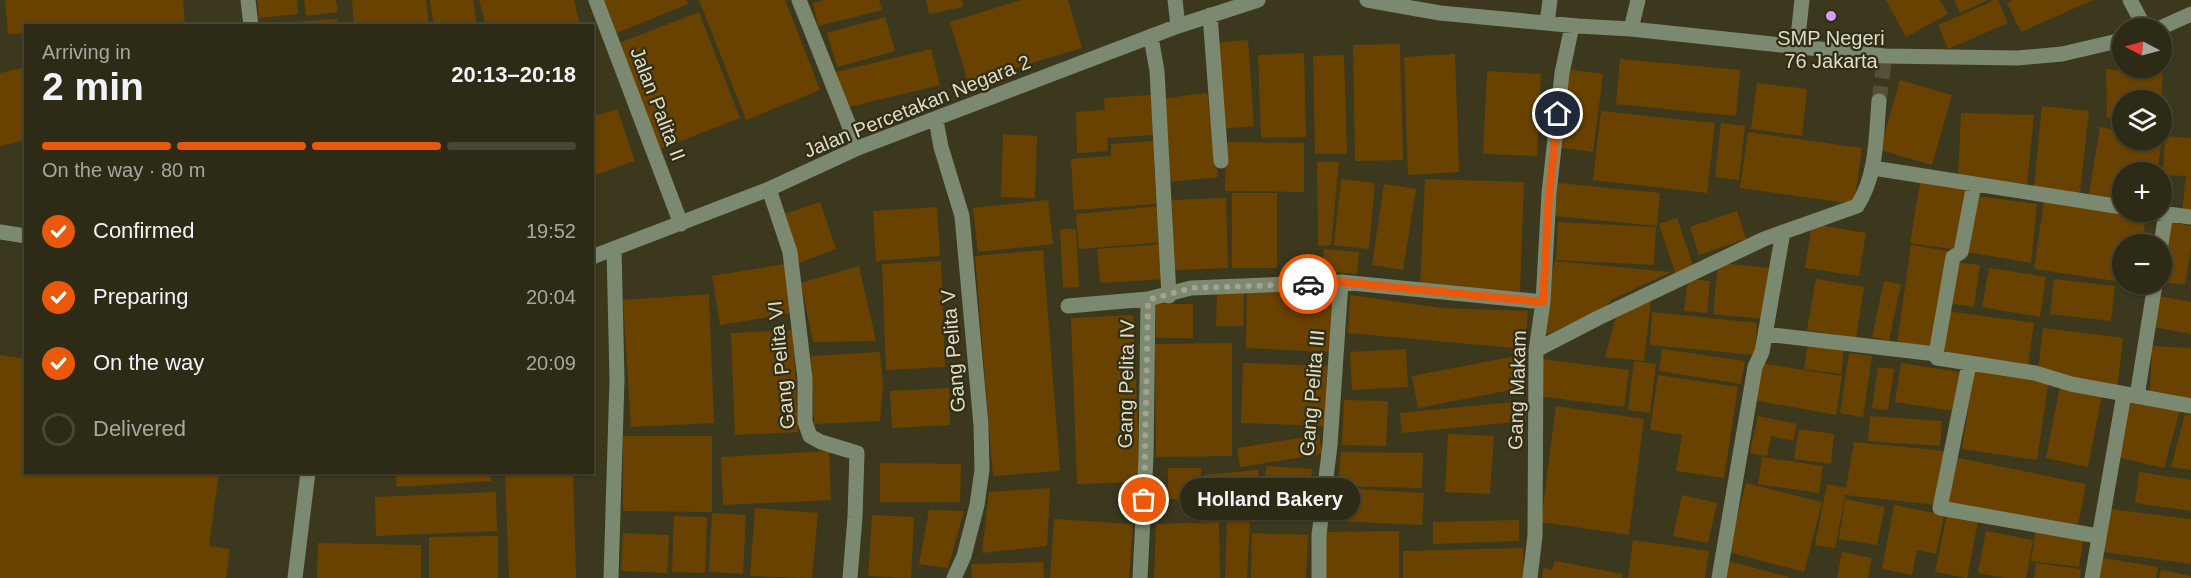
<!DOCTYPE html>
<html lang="en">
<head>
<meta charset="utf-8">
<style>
	:root { --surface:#2d2a16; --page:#393623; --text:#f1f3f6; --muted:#a7a7a1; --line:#484635; --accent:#ea580c }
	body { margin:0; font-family:Helvetica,sans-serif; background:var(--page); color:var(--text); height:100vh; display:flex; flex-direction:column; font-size:22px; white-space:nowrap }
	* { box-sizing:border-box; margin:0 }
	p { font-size:20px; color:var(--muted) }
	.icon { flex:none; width:33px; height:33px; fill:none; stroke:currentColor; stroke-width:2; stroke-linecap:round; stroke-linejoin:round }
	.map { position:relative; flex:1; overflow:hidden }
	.side { position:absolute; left:24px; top:24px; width:570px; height:450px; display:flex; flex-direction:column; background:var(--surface); border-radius:0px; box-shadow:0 2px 4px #0004,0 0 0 2px var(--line) }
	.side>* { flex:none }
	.needle { width:39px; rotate:276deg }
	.tools { position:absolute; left:2112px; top:18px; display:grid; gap:12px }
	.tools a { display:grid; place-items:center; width:60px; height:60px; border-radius:50%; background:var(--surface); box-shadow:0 2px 4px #0004,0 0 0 2px var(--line); font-size:30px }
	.pin { position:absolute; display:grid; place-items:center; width:51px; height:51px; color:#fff; margin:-26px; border:3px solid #fff; border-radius:50%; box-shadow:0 2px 6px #0007 }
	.courier { position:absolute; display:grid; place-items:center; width:60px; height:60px; margin:-30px; border:4px solid #ea580c; border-radius:50%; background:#fff; color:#222; box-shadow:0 2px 8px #0007 }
	.bubble { position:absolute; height:42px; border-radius:21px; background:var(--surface); box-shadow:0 2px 4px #0004,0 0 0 2px var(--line); font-size:20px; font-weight:700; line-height:42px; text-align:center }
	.summary em { font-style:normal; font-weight:700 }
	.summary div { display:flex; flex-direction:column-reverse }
	.summary { display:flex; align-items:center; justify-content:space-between; height:102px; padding:0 18px }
	h1 { font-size:39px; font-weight:700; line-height:45px }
	.bar { display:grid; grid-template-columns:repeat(4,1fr); gap:9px 6px; align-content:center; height:72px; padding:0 18px }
	.bar i { height:8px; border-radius:4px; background:var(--line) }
	.bar .selected { background:var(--accent) }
	.bar p { grid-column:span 4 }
	ol { padding:0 18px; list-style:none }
	li { display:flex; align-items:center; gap:18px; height:66px }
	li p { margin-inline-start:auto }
	li .icon { padding:6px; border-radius:50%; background:var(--accent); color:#fff; stroke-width:4 }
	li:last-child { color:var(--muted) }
	li i { width:33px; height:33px; border:3px solid var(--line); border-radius:50% }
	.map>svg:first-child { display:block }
	.building { fill:#6a4200 }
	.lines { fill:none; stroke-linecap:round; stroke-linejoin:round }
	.minor-tunnel { stroke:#545137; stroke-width:15; stroke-dasharray:15 8; stroke-linecap:butt }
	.minor { stroke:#7b8970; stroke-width:15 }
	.done { stroke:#a5a38f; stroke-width:6; stroke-dasharray:0 10.8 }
	.route { stroke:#ea580c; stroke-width:8 }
	.poi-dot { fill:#d29dfd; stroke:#322e13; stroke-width:2 }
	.labels { text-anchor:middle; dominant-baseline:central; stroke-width:4.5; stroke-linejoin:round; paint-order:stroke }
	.poi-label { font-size:20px; fill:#dedccc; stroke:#322e13 }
	.street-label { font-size:20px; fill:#dedccc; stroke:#322e13 }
</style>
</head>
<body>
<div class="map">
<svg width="2191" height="578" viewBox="0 0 2191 578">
	<rect width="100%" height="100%" fill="#3c381d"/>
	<path class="building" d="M5,0h178l2,26h-159v7l-18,1z
		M257,0h40l1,14 -39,4z
		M304,0h32l2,12 -32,4z
		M352,0h74l3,26h-75z
		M430,0h43l4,26h-43z
		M479,0h95l6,26h-94z
		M604,0h83l1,4 -71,29z
		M699,0h86l35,90 -74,30z
		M825,0h54l3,10 -64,16 -5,-23z
		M926,0h36l1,7 -34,7z
		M1021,0h47l14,48 -114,34 -18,-60z
		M1886,0h54l8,14 -42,23z
		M1954,0h34l-28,13z
		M1995,0h3l10,23 -60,26 -10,-24z
		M2013,0h80l-72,32 -14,-29z
		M699,12l41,106 -85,33 -41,-106z
		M885,17l10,34 -58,16 -10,-34z
		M337,19v7h-71v-2z
		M1248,40l6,86 -34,3 -6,-86z
		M1400,44l3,116 -48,1 -2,-116z
		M931,49l9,36 -95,23 -9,-36z
		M1304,53l2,84 -45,1 -3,-83z
		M1455,54l4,118 -51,3 -4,-118z
		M1344,55l3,99h-32l-2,-98z
		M1620,59l120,11 -4,46 -120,-12z
		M26,67v73l-26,6v-73z
		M1566,69l37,5 -10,78 -37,-5z
		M2106,69l57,4 -2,27h-39v19l-15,-2z
		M1487,71l54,3 -4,82 -54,-2z
		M1900,80l52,15 -20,70 -52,-15z
		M1757,83l50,6 -5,47 -51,-7z
		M1207,93l11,84 -48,5 -10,-83z
		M1151,95l2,40 -46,3 1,13 -31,2 -1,-41 29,-2 -1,-12z
		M2042,106l47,5 -9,82 -46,-7z
		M617,109l18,52 -43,15v-59z
		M1601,111l114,12 -8,70 -114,-13z
		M1961,113l73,2 -7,69 -69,-6z
		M1721,123l24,3 -6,54 -24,-3z
		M2100,127l22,4v9h40l-5,32h-35v27l-33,-5z
		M1748,132l114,16 -8,56 -114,-16z
		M1003,134l34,2 -2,62 -34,-1z
		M2165,136l26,2v76l-9,-1 4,-37 -23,-1z
		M1153,141l3,63 -82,6 -3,-51 40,-3v-12z
		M1226,142l78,1v49l-79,-1z
		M1317,162h22l-8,83 -13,1z
		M1341,179l34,4 -6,66 -35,-4z
		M1425,179l99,3 -4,110 -100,-3z
		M1558,183l102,10 -3,33 -102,-10z
		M1920,183l48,7 -10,60 -48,-7z
		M1384,184l32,5 -13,81 -31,-5z
		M1232,193h45v75h-45z
		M1976,196l61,8 -6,59 -64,-11z
		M1226,198l2,70 -54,2 -2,-70z
		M1048,200l5,44 -75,8 -5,-44z
		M2044,201l102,15 -4,28h-20v38l-88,-13z
		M820,202l16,47 -37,14 -14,-49z
		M1161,206l3,36 -85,7 -3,-35z
		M937,207l3,49 -64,5 -3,-50z
		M1737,211l9,28 -47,16 -9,-28z
		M1677,218l17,51 -18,6 -17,-51z
		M2166,221l25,5v22l-6,36 -23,-1z
		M1558,222l98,5 -2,38 -98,-5z
		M1812,224l54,9 -7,43 -54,-8z
		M1060,229h16l3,58 -16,1z
		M1165,244l2,35 -67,4 -3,-34z
		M1911,245l37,6 -14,97 -37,-5z
		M1324,249l35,3 -2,22 -35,-3z
		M1043,250l17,221 -67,5 -18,-220z
		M941,261l4,106 -59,3 -4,-106z
		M1554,261l117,11 -60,28 -6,9 -60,26z
		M1954,262l26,3 -6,42 -25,-4z
		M1718,263l52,5 -6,51 -51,-5z
		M785,264l8,49 -73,12 -8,-49z
		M859,266l17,75 -63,1 -12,-59z
		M1989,268l57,9 -6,40 -58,-10z
		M1688,279l22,2 -3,32 -23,-2z
		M1816,279l48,8 -8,51 -49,-8z
		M2054,279l61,7 -4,35 -61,-7z
		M1884,281l17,3 -12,57 -17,-4z
		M1334,289l-4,63 -84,-4 1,-56z
		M1217,292l27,1 -1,33h-27z
		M709,294l5,129 -83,4 -8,-127z
		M1350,295l91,13 87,3 -3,38 -177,-16z
		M2159,296l32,6v32l-38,-7z
		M1651,299l-7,62 -39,-4 13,-47z
		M1156,304h37v34h-37z
		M1947,311l87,12 -6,43 -86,-12z
		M1652,312l105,11 -2,32 -105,-10z
		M1133,315l7,167 -63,2 -6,-166z
		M2043,328l80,10 -6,53 -79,-20z
		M793,330l5,102 -63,3 -4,-102z
		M1232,343v113l-76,1 -1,-113z
		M1808,343l36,2 -3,29 -37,-5z
		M2152,346l39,2v51l-41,-8z
		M1406,349l2,38 -56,3 -2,-38z
		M1662,349l83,12 -4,23 -82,-13z
		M880,352l3,33 -3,36 -66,3 -3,-68z
		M1849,353l23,3 -9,61 -23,-4z
		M0,355l26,4v113h193l-10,74 21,3 -4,29h-226z
		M1521,355l5,32 -108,21 -6,-32z
		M1541,359l88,11 -5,37 -87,-11z
		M1634,361l22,3 -6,49 -22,-3z
		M1243,363l84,3 -2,60 -84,-3z
		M1759,363l83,13 -6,39 -83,-15z
		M1901,363l64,10 -6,39 -64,-10z
		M1878,367l16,2 -6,41 -16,-2z
		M1974,368l75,11 -12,81 -75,-11z
		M1658,375l80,12 -14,91 -48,-7 6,-36 -32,-5z
		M2060,386l42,8 -14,73 -42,-9z
		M949,388l1,37 -58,3 -2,-37z
		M2131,399l49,11 -16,58 -48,-11z
		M1344,400l44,1 -2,45 -44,-1z
		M1524,401l2,20 -124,12 -2,-20z
		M1556,406l88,13 -15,116 -88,-13z
		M2185,414l6,1v55l-20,-3z
		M1758,416l39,8 -4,17 -22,-5 -4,20 -17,-3z
		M1870,416l72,5 -2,25 -72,-5z
		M1799,429l35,5 -3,30 -37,-5z
		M1448,434l46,2 -4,58 -45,-2z
		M1319,435l3,19 -82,13 -3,-19z
		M623,436h89v76l-89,-1z
		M1854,442l91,9 -9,54 -91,-10 -10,53 -20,-3 12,-61 19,4z
		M829,451l2,49 -108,5 -2,-48z
		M1341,452l82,1 -1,35 -84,-2z
		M1762,457l61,9 -4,27 -61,-9z
		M1954,457l132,27 -9,46 -132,-27z
		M880,463l81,1 -1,38h-80z
		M1266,466l46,3 -4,49 -45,-3z
		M1168,468h33l-1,32 -32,-1z
		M1258,470l3,33 -53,5 -4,-33z
		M396,472h94l1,9 -94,6z
		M505,472h68l3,106h-67z
		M2139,472l52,8v31l-56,-8z
		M1746,483l76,19 -18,70 -76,-20z
		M1050,488l-3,58 -65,7 7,-61z
		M1336,488l88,5 -2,32 -87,-4z
		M496,492l1,39 -121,5 -1,-39z
		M1682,495l35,8 -9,40 -35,-7z
		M1845,499l40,8 -8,38 -38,-6z
		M1894,505l50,10 -8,39 -19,-4 -5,25 -30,-6z
		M755,508l63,5 -6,65 -62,-2z
		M2110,509l81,10v45l-88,-12z
		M929,510l35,1 -16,57 -29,-4z
		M712,513l34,2 -3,59 -34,-2z
		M1947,514l31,7 -11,57 -32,-6z
		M872,515l42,2 -3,61 -43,-2z
		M674,516l33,1 -2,56 -33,-1z
		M1227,518h23l-3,60h-22z
		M1054,519l79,5 -4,54h-79z
		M1519,520v21l-86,3v-22z
		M1219,522l1,56h-66l2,-54z
		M2036,529l48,6 -5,32 -48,-6z
		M1399,531v47h-74v-46z
		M1986,531l47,9 -7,38h-21l-27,-5z
		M623,533l46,2 -2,38 -46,-2z
		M1252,533l56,2 -2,43h-55z
		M498,536v42h-69v-41z
		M1633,540l76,11 -4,27h-77z
		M318,543l103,2v33h-104z
		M1523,548l1,30h-121v-27z
		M1842,552l30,6 -4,20h-31z
		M2103,558l55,9 -2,11h-57z
		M1555,561l68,13 -1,4h-80l1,-10 9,2z
		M1728,561l61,16 -1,1h-64z
		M1043,562l1,16h-72l-1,-14z
		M2036,563l45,6 -1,9h-46z
		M2161,570l30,6v2h-32z"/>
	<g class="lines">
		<path class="minor-tunnel" d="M1879,101l6,-45"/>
		<path class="minor" d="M248,0l3,26
			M596,0l85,224
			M799,0l59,148
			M1175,0l3,26
			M1367,0l73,13 138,13 53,3 254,27 132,2 45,-4 60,-14
			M2130,0l15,28
			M1210,15l11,146
			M1547,23l3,-23
			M2160,28l31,-14
			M1631,29l7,-29
			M1151,37l6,34 12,225
			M1797,46l5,-46
			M936,120l5,27 21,69 19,209 1,45 -5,35 -13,51 -10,22
			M1873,168l249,39
			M1974,184l-13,68 -8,5 -17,97 1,4 98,15 36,11 120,22
			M769,189l21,63 15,127v43l5,14 11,6 36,11 -2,64 -5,61
			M2153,212l38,5
			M0,232l26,4
			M2161,244l5,-31
			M592,257l177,-68 89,-41 320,-122 80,-26
			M1068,306l80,-7
			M1765,334l171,20
			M1536,350l62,-32 166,-79 93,-33c20,-30 19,-70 22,-105
			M1969,364l-29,144 158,28
			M2137,396l18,-112
			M295,578l13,-106
			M611,578l6,-199 -3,-130
			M1140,578l6,-121 2,-158 43,-11 150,-6 202,20
			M1319,578v-43l11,-90 11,-163
			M1530,578l5,-42 1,-186 7,-48 6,-108 13,-121 10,-47
			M1719,578l36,-211 7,-15 21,-120
			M2092,578l32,-184"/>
	</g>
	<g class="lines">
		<path class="done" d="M1144,500l4,-200 43,-12 117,-4"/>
		<path class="route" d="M1308,284l33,-2 202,20 6,-108 9,-80"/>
	</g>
	<circle class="poi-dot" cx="1831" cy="16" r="6"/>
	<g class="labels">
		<g class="poi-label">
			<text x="1831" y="38">SMP Negeri<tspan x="1831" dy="23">76 Jakarta</tspan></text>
		</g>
		<g class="street-label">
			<text transform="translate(658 104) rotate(69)">Jalan Palita II</text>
			<text transform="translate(917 106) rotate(-22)">Jalan Percetakan Negara 2</text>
			<text transform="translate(953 351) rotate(-95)">Gang Pelita V</text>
			<text transform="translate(781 365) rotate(-96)">Gang Pelita VI</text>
			<text transform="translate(1126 384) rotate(-89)">Gang Pelita IV</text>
			<text transform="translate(1517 390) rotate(-88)">Gang Makam</text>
			<text transform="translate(1312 393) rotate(-85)">Gang Pelita III</text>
		</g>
	</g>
</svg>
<div class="tools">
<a><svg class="needle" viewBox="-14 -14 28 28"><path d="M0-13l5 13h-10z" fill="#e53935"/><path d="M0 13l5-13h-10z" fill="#a7a7a1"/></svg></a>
<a><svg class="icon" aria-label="layers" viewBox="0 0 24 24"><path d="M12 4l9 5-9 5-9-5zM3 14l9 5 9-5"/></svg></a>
<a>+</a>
<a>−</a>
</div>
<div class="pin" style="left:1144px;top:500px;background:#ea580c"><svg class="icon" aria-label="bag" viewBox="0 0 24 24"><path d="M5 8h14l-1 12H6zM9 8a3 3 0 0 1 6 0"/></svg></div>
<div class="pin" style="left:1558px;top:114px;background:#1f2937"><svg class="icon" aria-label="home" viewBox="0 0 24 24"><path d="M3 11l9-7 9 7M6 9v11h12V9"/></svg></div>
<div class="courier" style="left:1308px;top:284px"><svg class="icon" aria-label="car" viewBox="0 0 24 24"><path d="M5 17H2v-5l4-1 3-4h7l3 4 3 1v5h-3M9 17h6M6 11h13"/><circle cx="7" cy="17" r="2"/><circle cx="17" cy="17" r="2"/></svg></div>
<div class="bubble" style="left:1180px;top:478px;width:180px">Holland Bakery</div>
<section class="side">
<div class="summary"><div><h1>2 min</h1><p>Arriving in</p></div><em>20:13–20:18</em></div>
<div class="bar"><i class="selected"></i><i class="selected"></i><i class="selected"></i><i></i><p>On the way · 80 m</p></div>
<ol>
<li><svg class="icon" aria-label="check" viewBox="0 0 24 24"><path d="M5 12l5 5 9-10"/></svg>Confirmed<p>19:52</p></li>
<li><svg class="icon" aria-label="check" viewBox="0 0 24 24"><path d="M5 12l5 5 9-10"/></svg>Preparing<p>20:04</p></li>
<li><svg class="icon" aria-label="check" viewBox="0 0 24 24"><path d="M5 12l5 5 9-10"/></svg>On the way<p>20:09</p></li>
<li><i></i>Delivered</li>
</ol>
</section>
</div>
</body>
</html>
